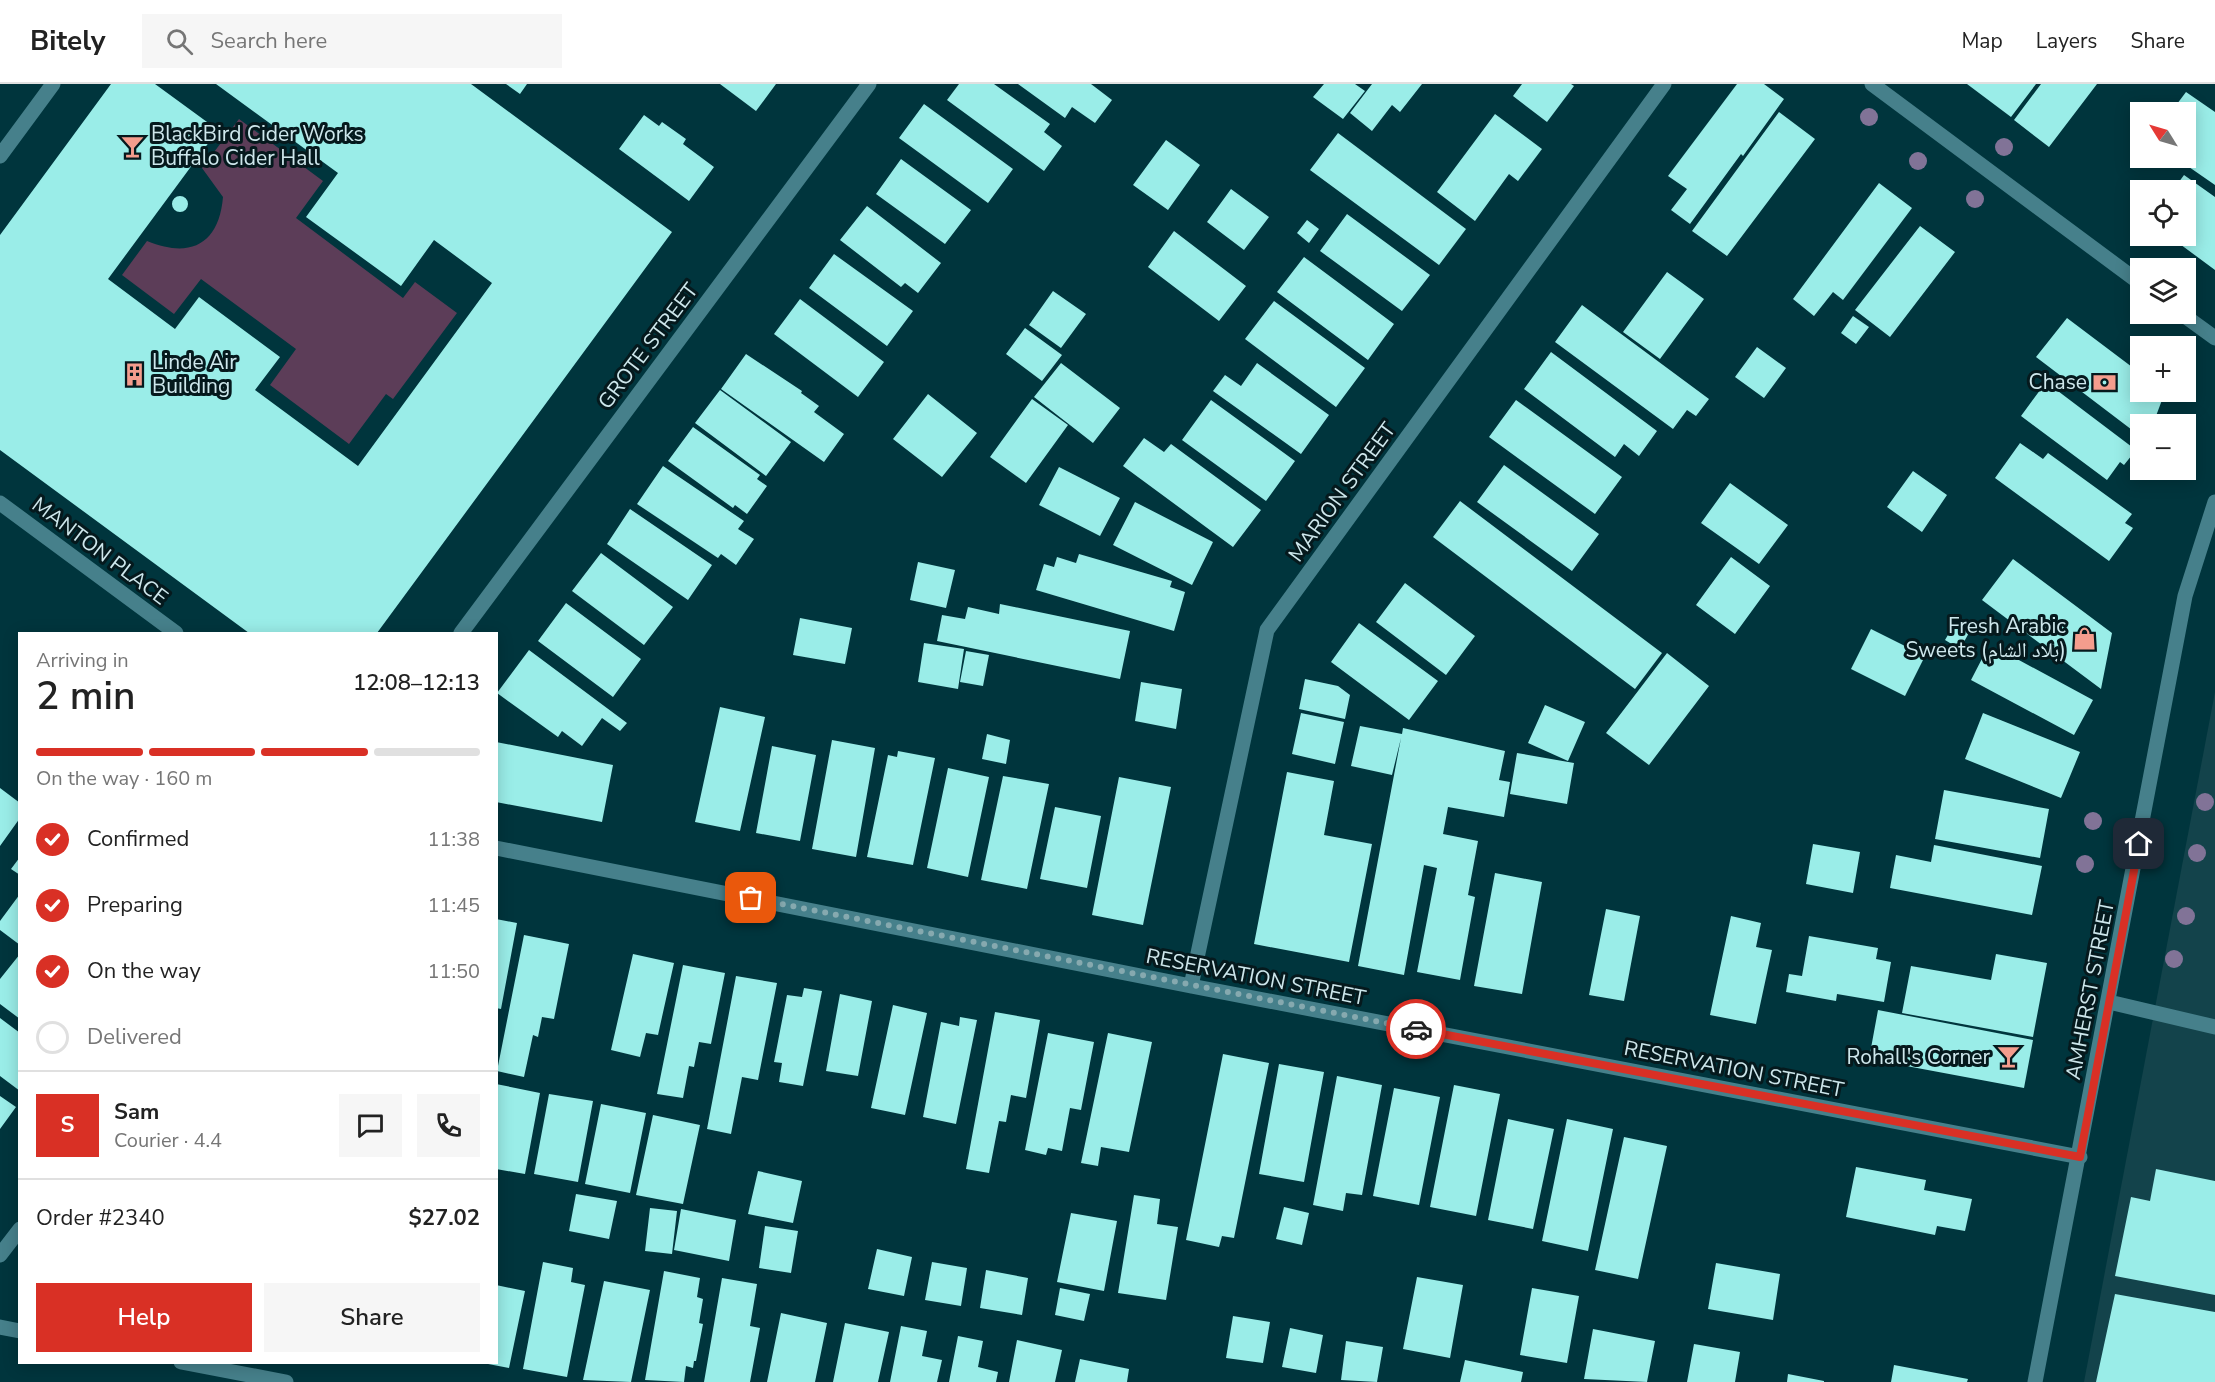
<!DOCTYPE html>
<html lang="en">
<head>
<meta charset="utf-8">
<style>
	:root { --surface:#fff; --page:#f6f6f6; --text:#222; --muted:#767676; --line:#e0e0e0; --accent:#d93025 }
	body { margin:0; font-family:"Nunito Sans","Noto Naskh Arabic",sans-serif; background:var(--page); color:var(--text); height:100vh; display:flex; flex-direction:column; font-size:22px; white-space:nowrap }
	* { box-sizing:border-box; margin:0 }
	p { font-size:20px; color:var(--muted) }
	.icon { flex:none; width:33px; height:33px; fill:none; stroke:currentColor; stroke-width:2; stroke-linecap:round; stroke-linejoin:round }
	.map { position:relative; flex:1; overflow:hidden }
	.side { position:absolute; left:18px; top:548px; width:480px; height:732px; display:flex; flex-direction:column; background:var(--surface); border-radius:0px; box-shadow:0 3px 15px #0003 }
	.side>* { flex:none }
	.needle { width:39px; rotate:307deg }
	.buttons { position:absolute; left:2130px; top:18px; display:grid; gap:12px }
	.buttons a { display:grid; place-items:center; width:66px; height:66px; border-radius:0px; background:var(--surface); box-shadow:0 3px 15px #0003; font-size:30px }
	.pin { position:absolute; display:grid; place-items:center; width:51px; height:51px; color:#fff; margin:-26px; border-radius:12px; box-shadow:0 3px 9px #0006 }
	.courier { position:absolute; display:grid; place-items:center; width:60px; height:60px; margin:-30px; border:4px solid #d93025; border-radius:50%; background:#fff; color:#222; box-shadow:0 2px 8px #0007 }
	.headline em { font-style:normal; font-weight:600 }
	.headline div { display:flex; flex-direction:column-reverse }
	.headline { display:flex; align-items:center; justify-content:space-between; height:102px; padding:0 18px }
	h1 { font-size:39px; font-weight:600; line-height:45px }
	.bar { display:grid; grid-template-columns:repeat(4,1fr); gap:9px 6px; align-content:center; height:72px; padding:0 18px }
	.bar i { height:8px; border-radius:4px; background:var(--line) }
	.bar .current { background:var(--accent) }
	.bar p { grid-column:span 4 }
	.line { display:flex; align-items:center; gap:15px; padding:0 18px; border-top:2px solid var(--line) }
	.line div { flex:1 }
	.round { display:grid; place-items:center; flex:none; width:63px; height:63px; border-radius:0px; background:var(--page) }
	ol { padding:0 18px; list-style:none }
	li { display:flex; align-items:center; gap:18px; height:66px }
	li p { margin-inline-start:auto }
	li .icon { padding:6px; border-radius:50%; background:var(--accent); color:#fff; stroke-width:4 }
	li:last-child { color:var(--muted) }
	li i { width:33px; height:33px; border:3px solid var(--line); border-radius:50% }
	.cta { display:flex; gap:12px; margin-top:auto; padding:12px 18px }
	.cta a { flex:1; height:69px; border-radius:0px; background:var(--accent); color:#fff; font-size:24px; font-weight:600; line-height:69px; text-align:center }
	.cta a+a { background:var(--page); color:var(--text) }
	header { display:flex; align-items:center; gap:36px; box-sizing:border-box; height:84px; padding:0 30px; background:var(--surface); border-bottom:2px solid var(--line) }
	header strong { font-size:28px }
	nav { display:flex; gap:33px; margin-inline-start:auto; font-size:21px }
	.search { width:420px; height:54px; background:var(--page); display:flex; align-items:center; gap:15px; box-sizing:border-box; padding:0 21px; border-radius:0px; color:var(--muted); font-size:22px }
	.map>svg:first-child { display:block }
	.built { fill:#13434b }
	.green { fill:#5c3d58 }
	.building { fill:#9aede8 }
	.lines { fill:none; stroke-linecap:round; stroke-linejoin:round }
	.minor { stroke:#46808b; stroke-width:15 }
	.tree { fill:#817397 }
	.done { stroke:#86a9af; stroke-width:6; stroke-dasharray:0 10.8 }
	.route { stroke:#d93025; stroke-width:8 }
	.labels { text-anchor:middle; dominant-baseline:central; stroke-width:6; stroke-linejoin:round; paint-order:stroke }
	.poi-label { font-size:21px; fill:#cee7ec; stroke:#05191d; text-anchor:end }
	.street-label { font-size:21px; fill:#cee7ec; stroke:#05191d }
</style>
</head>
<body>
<header>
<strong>Bitely</strong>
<div class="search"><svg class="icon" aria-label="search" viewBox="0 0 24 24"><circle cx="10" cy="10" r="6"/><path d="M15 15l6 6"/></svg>Search here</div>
<nav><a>Map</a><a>Layers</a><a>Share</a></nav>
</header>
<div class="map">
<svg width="2215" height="1298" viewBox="0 0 2215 1298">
	<rect width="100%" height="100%" fill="#00353d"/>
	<path class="built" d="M2215,608v690h-131z"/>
	<path class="green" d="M239,35l84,62 -27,37 107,80 12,-16 42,31 -64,86 -7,-5 -37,50 -79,-59 26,-36 -95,-70 -27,35 -52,-39 25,-34c44,18 72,3 76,-44l-21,-29z"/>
	<path class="building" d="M111,0h44l63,46 -110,149 67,50 24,-32 81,60 -25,33 103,76 134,-183 -58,-43 -33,46 -95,-69 32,-44 -122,-89h255l201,148 -295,401h-128l-249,-183v-215z
		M506,0h21l-7,10z
		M720,0h56l-20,27z
		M959,0h35l56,40 -6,8 18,14 -18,25 -97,-71z
		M1018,0h73l21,16 -17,23 -23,-16 -7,11z
		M1324,0h31l10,7 -22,28 -30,-22z
		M1372,0h50l-22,28 -8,-7 -20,26 -22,-18z
		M1522,0h49l3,2 -27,36 -34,-26z
		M1737,0h27l20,15 -41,57 -2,-2 -51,70 -19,-14 16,-21 -19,-13z
		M1967,0h69l-25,33z
		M2041,0h56l-48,63 -35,-27z
		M2186,8l29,20v73l-26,-18 4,-5 -7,-5v-45h-15z
		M924,20l89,65 -25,34 -89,-65z
		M1779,28l36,27 -88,117 -35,-25z
		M1495,30l47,35 -24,32 -9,-7 -34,47 -38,-29z
		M644,31l15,11 3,-4 24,17 -3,5 31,23 -25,34 -70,-52z
		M1338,49l128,96 -27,36 -129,-95z
		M1166,56l34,25 -32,45 -35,-25z
		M901,75l70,51 -26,34 -69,-50z
		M2184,91l31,22v73l-46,-34h17v-46h-13z
		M1879,99l33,25 -69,92 -10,-8 -19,24 -21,-17z
		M1231,105l38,28 -25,33 -37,-28z
		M172 120a8 8 0 1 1 16 0a8 8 0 1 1-16 0Z
		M867,122l74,57 -23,30 -13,-10 -4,4 -61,-47z
		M1347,130l83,61 -28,36 -82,-60z
		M1307,136l12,9 -10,14 -12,-10z
		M1920,142l35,26 -65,85 -35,-27z
		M1174,147l72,55 -27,35 -71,-54z
		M834,170l79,57 -26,35 -78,-58z
		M1304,173l90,67 -26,36 -91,-68z
		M1667,188l37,27 -44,60 -37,-27z
		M1053,207l33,23 -25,34 -32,-23z
		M800,215l84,63 -26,35 -84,-63z
		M1274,217l91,67 -29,39 -91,-68z
		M1582,221l127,94 -13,17 -9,-6 -14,19 -118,-87z
		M1853,232l16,11 -13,17 -15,-11z
		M2067,234l73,55v19h25l-12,32h-13v12l-104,-79z
		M1025,244l37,27 -20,26 -36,-27z
		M1757,263l29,21 -22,30 -29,-21z
		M1551,268l106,79 -18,25 -15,-12 -9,13 -91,-68z
		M746,270l56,37 -1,2 18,13 -5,6 30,22 -20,28 -103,-73z
		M1061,279l59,45 -27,35 -59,-46z
		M1257,279l72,52 -28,39 -88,-63 12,-16 16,11z
		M2046,298l90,68 -12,15 -4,-3 -13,18 -86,-64z
		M720,306l71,52 -25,34 -71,-53z
		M928,310l49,39 -35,44 -49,-38z
		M1032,315l36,26 -42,58 -36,-26z
		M1211,316l84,61 -29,40 -84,-61z
		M1516,316l106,77 -27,37 -106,-77z
		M693,343l67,48 -3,4 10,7 -20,28 -12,-9 -2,3 -65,-47z
		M1144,354l20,14 7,-8 90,66 -28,37 -110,-81z
		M2020,359l23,16 5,-6 84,61 -7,9 8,5 -24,33 -114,-83z
		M1504,381l95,69 -27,37 -95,-69z
		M663,382l81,55 -6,8 16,10 -18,26 -15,-11 -3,4 -81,-54z
		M1059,383l61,31 -20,38 -61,-31z
		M1913,387l34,24 -25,37 -35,-25z
		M1730,399l58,42 -29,39 -58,-41z
		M1460,417l202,152 -27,36 -202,-152z
		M1135,418l78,40 -21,43 -79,-40z
		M630,425l82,56 -24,35 -81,-56z
		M601,469l72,54 -29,38 -72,-54z
		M1079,470l93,27 -2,6 15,5 -11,39 -138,-41 8,-26 10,3 3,-10 19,6z
		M1731,473l39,29 -35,48 -39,-29z
		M2013,475l99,74 -11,56 -119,-89z
		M918,478l37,8 -9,38 -36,-8z
		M1405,499l70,53 -29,39 -70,-53z
		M566,519l75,56 -28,38 -75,-56z
		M1000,520l130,27 -10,48 -183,-38 5,-26 23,4 3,-12 31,7z
		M800,534l52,10 -7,36 -52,-9z
		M1359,539l79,58 -29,39 -78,-58z
		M1955,539l15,8 -10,18 -15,-9z
		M1871,545l54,27 -20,40 -54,-27z
		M924,559l40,6 -6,40 -40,-7z
		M529,566l98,73 -7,8 -18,-13 -20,28 -20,-15 -4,6 -61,-44z
		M966,567l23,4 -6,31 -23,-4z
		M1986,567l17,8 3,-6 87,47 -19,35 -103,-55z
		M1667,569l42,33 -60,79 -43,-32z
		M1305,595l33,7 12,9 -5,24 -46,-10z
		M1141,598l41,7 -6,40 -41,-8z
		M1545,621l40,17 -17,39 -40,-18z
		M720,623l45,10 -25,114 -45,-9z
		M1301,629l43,9 -9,42 -43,-10z
		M1983,629l97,39 -19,46 -96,-39z
		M1360,642l42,8 1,-6 102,23 -6,29 11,2 -6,35 -56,-10 -5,27 35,7 -10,54 7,2 -15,83 -43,-8 20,-104 -13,-3 -20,110 -46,-9 43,-228 -9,37 -41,-9z
		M987,650l23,6 -4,24 -24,-5z
		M832,656l43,8 -19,109 -44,-8z
		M496,658l117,23 -11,57 -106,-20z
		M772,662l44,9 -16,86 -44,-8z
		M898,667l37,7 -22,107 -46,-8 21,-102 9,2z
		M1517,669l57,10 -7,41 -57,-10z
		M948,684l41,9 -21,100 -41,-9z
		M1287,688l47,9 -10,54 48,9 -23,118 -95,-18z
		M1003,692l46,8 -22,105 -46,-9z
		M1119,693l52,10 -28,138 -51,-10z
		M0,704l20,15v15l-20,28z
		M1944,706l105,19 -9,49 -105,-19z
		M1055,723l46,9 -14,72 -47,-9z
		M1813,760l47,8 -7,41 -47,-9z
		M1934,761l108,21 -10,49 -142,-27 6,-33 35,7z
		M20,773v18l-9,-6z
		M1495,789l47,9 -20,112 -48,-8z
		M20,810v51l-20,-15v-9z
		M1606,825l34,7 -16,85 -35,-6z
		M1731,832l30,7 -5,24 16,3 -16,74 -46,-9z
		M496,835l21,4 -16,86 -5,-1z
		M524,851l45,9 -15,75 -12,-2 -4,20 -5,-2 -9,42 -27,-6z
		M1809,852l69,12 -2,11 15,3 -7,40 -47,-8 -1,7 -50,-9 3,-18 13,2z
		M20,870v65l-20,-15v-25z
		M633,870l41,9 -16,72 -12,-2 -6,24 -29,-7z
		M1996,870l51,9 -14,74 -131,-24 9,-47 80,14z
		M683,881l42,8 -14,71 -12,-2 -5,25 -5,-1 -6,32 -26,-4z
		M736,892l41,7 -19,97 -16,-3 -11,57 -24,-5z
		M804,904l18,3 -19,95 -24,-4 3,-19 -8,-1 13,-67 15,2z
		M840,910l32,7 -14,75 -32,-5z
		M893,921l34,8 -22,102 -34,-7z
		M1878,926l155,30 -9,48 -155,-29z
		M995,928l45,8 -14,78 -15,-3 -5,27 -7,-1 -10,52 -23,-4z
		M960,933l17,3 -21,104 -33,-7 18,-95 18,4z
		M0,934l20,15v58l-20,-15z
		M1048,949l46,9 -13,68 -11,-2 -8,43 -14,-3 -2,7 -21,-5z
		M1108,949l44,9 -23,110 -28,-5 -3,19 -17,-3z
		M1223,970l46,9 -35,175 -12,-2 -3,11 -33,-7z
		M1279,980l45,8 -20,110 -45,-8z
		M1337,992l45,9 -20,110 -16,-2 -3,18 -30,-6z
		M496,1000l44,9 -15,81 -29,-5z
		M1454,1001l46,9 -24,122 -46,-9z
		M1394,1004l46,9 -21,108 -46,-9z
		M549,1010l44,7 -15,81 -44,-8z
		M0,1012l16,11 -16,22z
		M601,1020l45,9 -16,80 -45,-9z
		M653,1031l47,10 -17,79 -47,-9z
		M1508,1035l46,10 -21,100 -45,-9z
		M1567,1035l46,10 -25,122 -46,-10z
		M1624,1053l43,9 -29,133 -43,-9z
		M1856,1083l70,13 -2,10 48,9 -7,32 -28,-5 -2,9 -89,-18z
		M2156,1085l59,12v114l-100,-19 16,-79 19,4z
		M758,1087l44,10 -9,42 -45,-9z
		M576,1110l41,7 -8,38 -40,-8z
		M1134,1111l26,4 -3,25 21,3 -12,73 -48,-7z
		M1284,1123l25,6 -7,32 -26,-6z
		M650,1124l27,3 -5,43 -27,-3z
		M681,1125l55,11 -7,41 -55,-11z
		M1071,1129l46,8 -13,70 -47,-9z
		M765,1142l33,5 -7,42 -32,-5z
		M877,1165l35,8 -8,39 -36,-7z
		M543,1178l30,6 -2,14 14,3 -18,92 -44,-8z
		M932,1178l35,6 -6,38 -36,-6z
		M1716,1179l64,11 -7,46 -65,-11z
		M986,1186l42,8 -6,37 -42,-7z
		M664,1187l36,7 -3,19 6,2 -4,24 4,1 -7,37h-2l-1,7 -7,-2 -2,16 -39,-2z
		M1417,1193l46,8 -13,73 -47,-9z
		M722,1194l35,6 -7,42 10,2 -10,54h-46z
		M604,1197l46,9 -19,92 -48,-2z
		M496,1201l29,6 -16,77 -26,-5 13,-1z
		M1060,1204l30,6 -6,27 -29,-6z
		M1532,1204l47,8 -12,67 -47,-8z
		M2115,1210l100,18v70h-119z
		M781,1229l46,10 -12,59h-48z
		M1233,1232l37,6 -7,41 -37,-5z
		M845,1239l44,9 -11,50h-45z
		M901,1242l26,5 -5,25 20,4 -5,22h-47z
		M1290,1244l33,7 -7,38 -34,-6z
		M1593,1245l62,12 -8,41 -63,-3z
		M958,1252l25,5 -5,26 20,5 -2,10h-47z
		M1017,1256l45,10 -7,32h-46z
		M1346,1257l37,6 -6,35 -36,-2z
		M1694,1260l46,8 -5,30h-48z
		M1080,1275l49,10 -2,13h-52z
		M1465,1276l58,12 -2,10h-61z
		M1894,1281l74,14 -1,3h-76z
		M1788,1290l36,7v1h-37z"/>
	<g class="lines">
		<path class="minor" d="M1872,0l268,199
			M0,72l53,-72
			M2182,230l33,24
			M0,419l176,130
			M461,549l408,-549
			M496,764l695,138 889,171
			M1191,902l76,-356 397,-546
			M2109,918l106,25
			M0,1171l20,-26
			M0,1243l20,4
			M181,1278l105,20
			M2035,1298l150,-786 30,-94"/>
	</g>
	<g class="tree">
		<circle cx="1869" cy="33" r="9"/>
		<circle cx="2004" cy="63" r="9"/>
		<circle cx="1918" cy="77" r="9"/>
		<circle cx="1975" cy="115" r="9"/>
		<circle cx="2205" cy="718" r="9"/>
		<circle cx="2093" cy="737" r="9"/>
		<circle cx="2197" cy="769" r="9"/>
		<circle cx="2085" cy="780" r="9"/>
		<circle cx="2186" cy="832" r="9"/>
		<circle cx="2174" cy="875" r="9"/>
	</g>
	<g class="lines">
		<path class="done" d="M751,814l665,131"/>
		<path class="route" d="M1416,945l664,128 59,-313"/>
	</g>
	<defs>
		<symbol id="bar-bare" viewBox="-9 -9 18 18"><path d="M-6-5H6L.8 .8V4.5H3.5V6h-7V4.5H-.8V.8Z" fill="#f49d8d" stroke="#05191d" stroke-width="2.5" paint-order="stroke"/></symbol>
		<symbol id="building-bare" viewBox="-9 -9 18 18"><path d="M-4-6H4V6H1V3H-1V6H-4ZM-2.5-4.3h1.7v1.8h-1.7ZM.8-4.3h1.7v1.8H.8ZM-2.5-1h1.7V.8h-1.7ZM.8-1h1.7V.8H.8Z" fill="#f49d8d" stroke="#05191d" stroke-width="2.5" paint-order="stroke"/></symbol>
		<symbol id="bank-bare" viewBox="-9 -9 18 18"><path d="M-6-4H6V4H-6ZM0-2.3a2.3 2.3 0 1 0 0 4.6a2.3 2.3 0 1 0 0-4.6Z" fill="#f49d8d" stroke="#05191d" stroke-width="2.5" paint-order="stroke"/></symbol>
		<symbol id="shop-bare" viewBox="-9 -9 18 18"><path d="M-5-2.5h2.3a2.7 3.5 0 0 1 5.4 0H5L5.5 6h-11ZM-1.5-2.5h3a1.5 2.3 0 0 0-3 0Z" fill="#f49d8d" stroke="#05191d" stroke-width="2.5" paint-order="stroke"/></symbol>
	</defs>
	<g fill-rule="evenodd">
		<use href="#bar-bare" x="116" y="46" width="33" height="33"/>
		<use href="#building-bare" x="118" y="274" width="33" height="33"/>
		<use href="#bank-bare" x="2088" y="282" width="33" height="33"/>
		<use href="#shop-bare" x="2068" y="538" width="33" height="33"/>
		<use href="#bar-bare" x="1992" y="956" width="33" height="33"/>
	</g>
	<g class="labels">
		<g class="poi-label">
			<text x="151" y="50" text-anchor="start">BlackBird Cider Works<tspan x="151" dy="24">Buffalo Cider Hall</tspan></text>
			<text x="152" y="278" text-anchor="start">Linde Air<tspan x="152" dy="24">Building</tspan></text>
			<text x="2087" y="298">Chase</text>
			<text x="2066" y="542">Fresh Arabic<tspan x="2066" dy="24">Sweets (بلاد الشام)</tspan></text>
			<text x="1990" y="973">Rohall's Corner</text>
		</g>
		<g class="street-label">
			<text transform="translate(648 262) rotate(-53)">GROTE STREET</text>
			<text transform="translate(1342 408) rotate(-54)">MARION STREET</text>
			<text transform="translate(100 467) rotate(37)">MANTON PLACE</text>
			<text transform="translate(1256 893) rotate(11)">RESERVATION STREET</text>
			<text transform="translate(2090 906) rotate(-79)">AMHERST STREET</text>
			<text transform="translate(1734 985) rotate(11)">RESERVATION STREET</text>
		</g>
	</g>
</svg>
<div class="buttons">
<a><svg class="needle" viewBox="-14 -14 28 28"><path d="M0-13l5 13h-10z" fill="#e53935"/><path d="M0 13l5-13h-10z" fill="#767676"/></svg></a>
<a><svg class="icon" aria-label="locate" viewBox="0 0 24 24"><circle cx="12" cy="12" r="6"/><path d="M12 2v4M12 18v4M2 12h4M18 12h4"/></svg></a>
<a><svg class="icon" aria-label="layers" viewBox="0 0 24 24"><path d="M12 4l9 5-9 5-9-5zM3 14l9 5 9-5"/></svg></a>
<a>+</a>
<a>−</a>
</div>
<div class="pin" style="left:751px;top:814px;background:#ea580c"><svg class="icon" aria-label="bag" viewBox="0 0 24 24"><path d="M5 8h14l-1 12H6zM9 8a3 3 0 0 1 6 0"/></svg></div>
<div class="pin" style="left:2139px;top:760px;background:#1f2937"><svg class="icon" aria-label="home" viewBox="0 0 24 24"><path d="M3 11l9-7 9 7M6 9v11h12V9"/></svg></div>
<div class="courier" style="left:1416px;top:945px"><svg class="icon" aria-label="car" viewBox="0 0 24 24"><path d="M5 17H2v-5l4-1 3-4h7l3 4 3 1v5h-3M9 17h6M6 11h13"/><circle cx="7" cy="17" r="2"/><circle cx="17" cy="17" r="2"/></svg></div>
<section class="side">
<div class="headline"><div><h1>2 min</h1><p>Arriving in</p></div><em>12:08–12:13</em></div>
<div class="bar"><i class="current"></i><i class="current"></i><i class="current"></i><i></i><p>On the way · 160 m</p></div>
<ol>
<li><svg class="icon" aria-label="check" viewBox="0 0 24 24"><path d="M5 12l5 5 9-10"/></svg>Confirmed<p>11:38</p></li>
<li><svg class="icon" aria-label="check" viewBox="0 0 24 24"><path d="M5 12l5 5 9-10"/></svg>Preparing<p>11:45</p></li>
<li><svg class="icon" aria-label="check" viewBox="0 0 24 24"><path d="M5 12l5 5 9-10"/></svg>On the way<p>11:50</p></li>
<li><i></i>Delivered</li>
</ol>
<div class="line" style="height:108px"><b class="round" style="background:var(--accent);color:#fff">S</b><div><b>Sam</b><p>Courier · 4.4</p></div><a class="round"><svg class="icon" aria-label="chat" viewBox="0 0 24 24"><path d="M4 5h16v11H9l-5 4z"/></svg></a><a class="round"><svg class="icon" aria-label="phone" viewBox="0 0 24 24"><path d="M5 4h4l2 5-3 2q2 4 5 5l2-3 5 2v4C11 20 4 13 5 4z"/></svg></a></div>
<div class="line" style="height:78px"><div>Order #2340</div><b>$27.02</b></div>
<div class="cta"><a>Help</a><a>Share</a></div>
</section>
</div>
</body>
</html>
